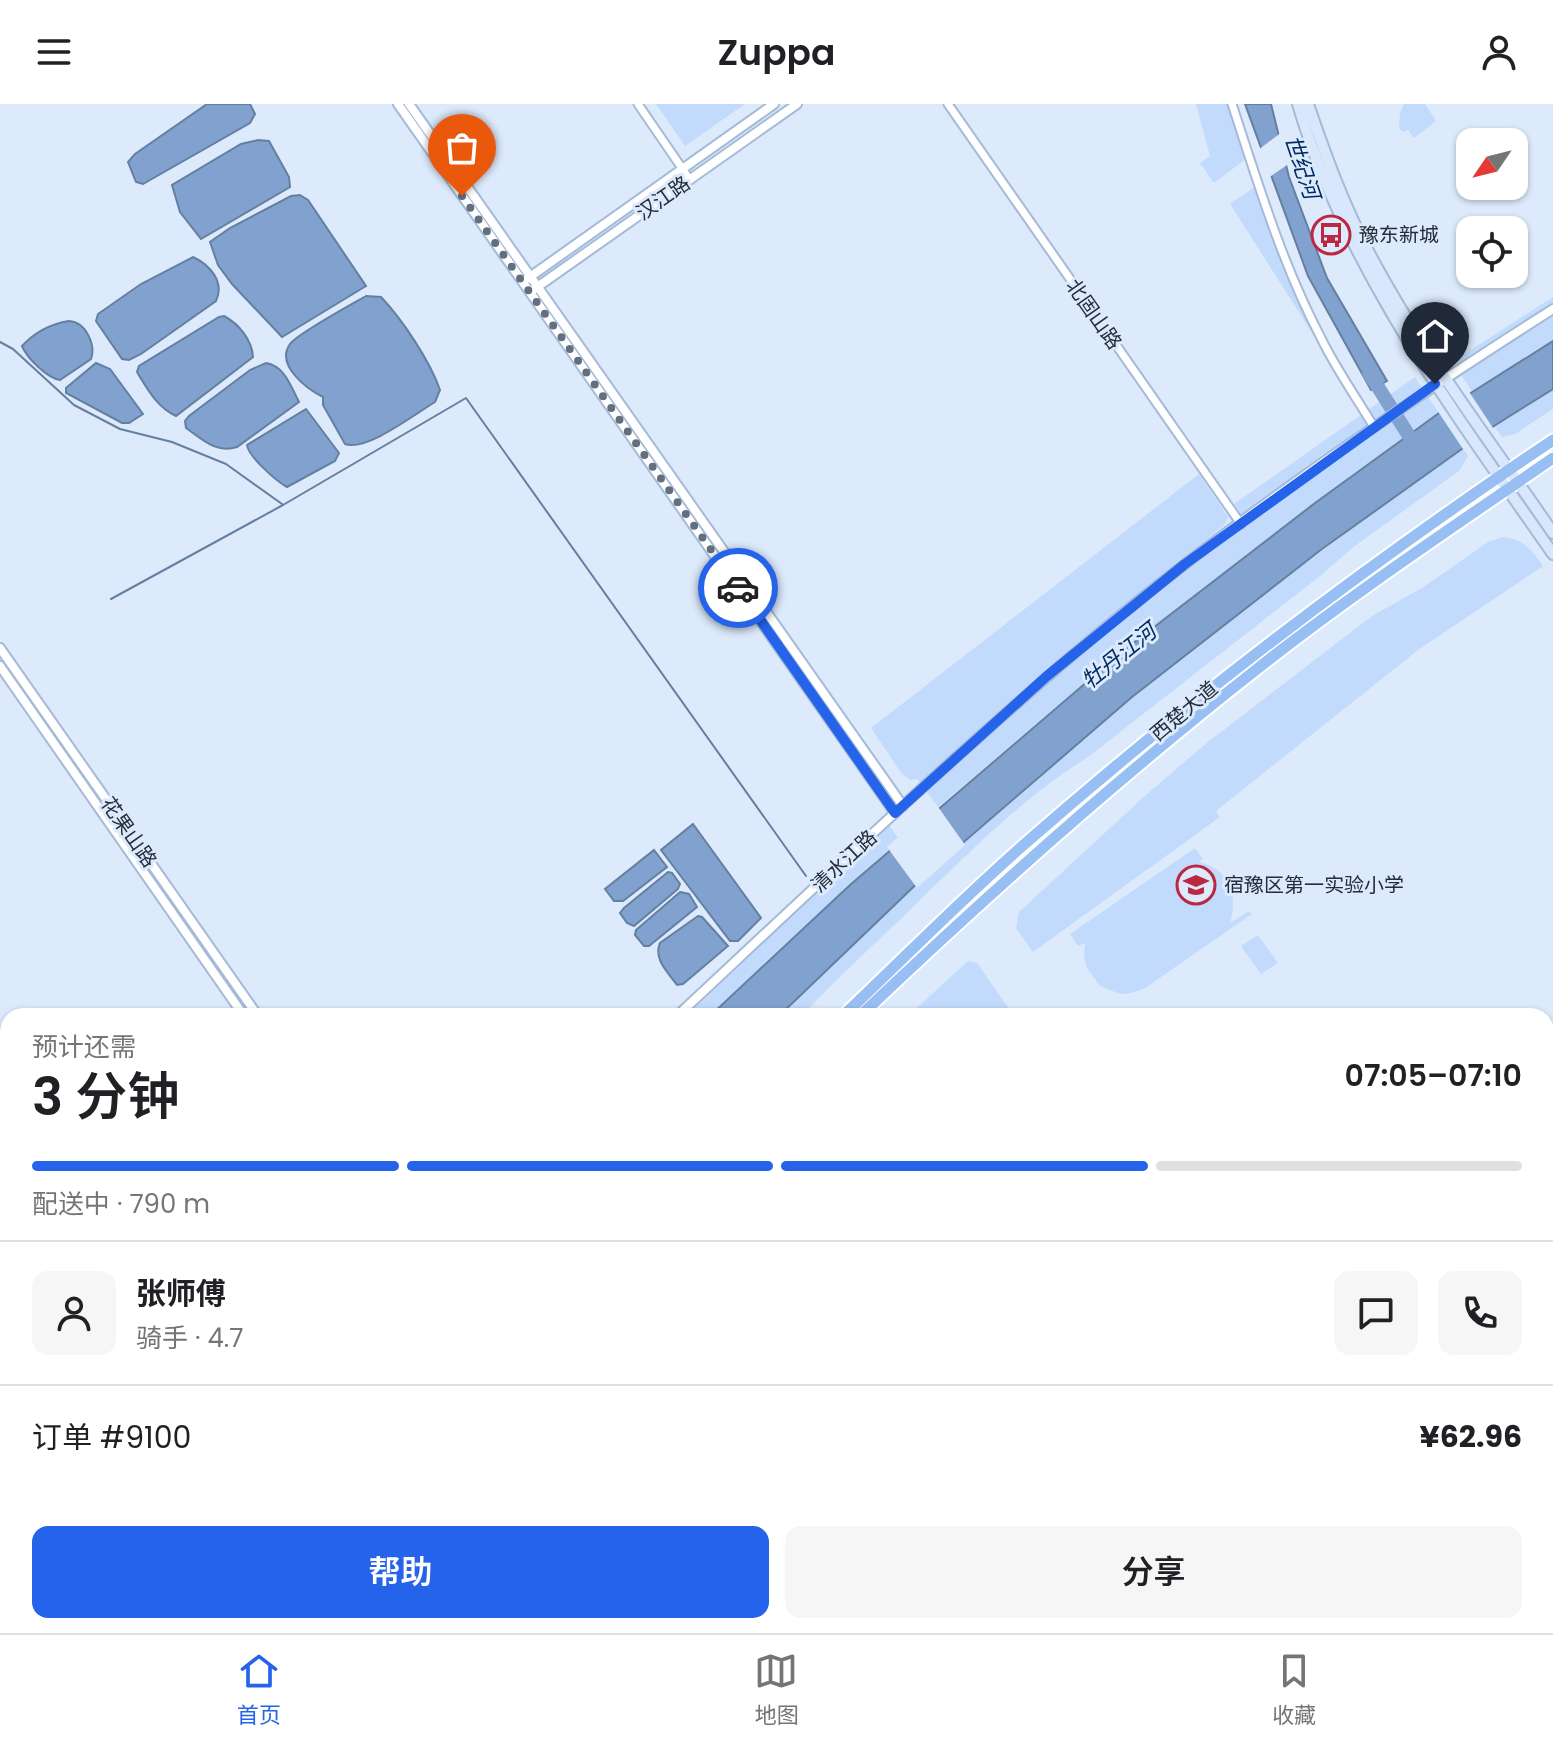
<!DOCTYPE html>
<html lang="zh">
<head>
<meta charset="utf-8">
<style>
	:root { --surface:#fff; --page:#f6f6f6; --text:#202124; --muted:#757577; --line:#e0e0e0; --accent:#2563eb }
	body { margin:0; font-family:Poppins,"Noto Sans SC",sans-serif; background:var(--page); color:var(--text); height:100vh; display:flex; flex-direction:column; font-size:30px; white-space:nowrap }
	* { box-sizing:border-box; margin:0 }
	p { font-size:26px; color:var(--muted) }
	.icon { flex:none; width:44px; height:44px; fill:none; stroke:currentColor; stroke-width:2; stroke-linecap:round; stroke-linejoin:round }
	.map { position:relative; flex:1; overflow:hidden }
	.sheet { position:absolute; left:0px; top:904px; width:1554px; height:626px; display:flex; flex-direction:column; background:var(--surface); border-radius:24px 24px 0 0; box-shadow:0 2px 6px #0004 }
	.sheet>* { flex:none }
	.needle { width:52px; rotate:235deg }
	.controls { position:absolute; left:1456px; top:24px; display:grid; gap:16px }
	.controls a { display:grid; place-items:center; width:72px; height:72px; border-radius:16px; background:var(--surface); box-shadow:0 2px 6px #0004; font-size:40px }
	.pin { position:absolute; display:grid; place-items:center; width:68px; height:68px; color:#fff; margin:-82px -34px; border-radius:50% 50% 50% 0; rotate:-45deg; box-shadow:0 0 8px #0007 }
	.pin .icon { rotate:45deg }
	.courier { position:absolute; display:grid; place-items:center; width:80px; height:80px; margin:-40px; border:6px solid #2563eb; border-radius:50%; background:#fff; color:#222; box-shadow:0 2px 10px #0007 }
	.summary em { font-style:normal; font-weight:600 }
	.summary div { display:flex; flex-direction:column-reverse }
	.summary { display:flex; align-items:center; justify-content:space-between; height:136px; padding:0 32px }
	h1 { font-size:52px; font-weight:600; line-height:60px }
	.bar { display:grid; grid-template-columns:repeat(4,1fr); gap:12px 8px; align-content:center; height:96px; padding:0 32px }
	.bar i { height:10px; border-radius:6px; background:var(--line) }
	.bar .active { background:var(--accent) }
	.bar p { grid-column:span 4 }
	.line { display:flex; align-items:center; gap:20px; padding:0 32px; border-top:2px solid var(--line) }
	.line div { flex:1 }
	.round { display:grid; place-items:center; flex:none; width:84px; height:84px; border-radius:16px; background:var(--page) }
	.primary-button { display:flex; gap:16px; margin-top:auto; padding:16px 32px }
	.primary-button a { flex:1; height:92px; border-radius:16px; background:var(--accent); color:#fff; font-size:32px; font-weight:600; line-height:92px; text-align:center }
	.primary-button a+a { background:var(--page); color:var(--text) }
	header { display:flex; justify-content:space-between; align-items:center; height:104px; padding:0 32px; background:var(--surface); font-size:36px; font-weight:600 }
	.tab-bar { display:flex; justify-content:space-around; align-items:center; height:112px; border-top:2px solid var(--line); background:var(--surface); font-size:22px; color:var(--muted) }
	.tab-bar a { display:grid; justify-items:center; gap:4px }
	.tab-bar .active { color:var(--accent) }
	.map>svg:first-child { display:block }
	.green { fill:#c2dbfc }
	.water { fill:#81a2ce; stroke:#657fa1; stroke-width:2 }
	.pier { fill:#dceafc }
	.lines { fill:none; stroke-linecap:round; stroke-linejoin:round }
	.stream { stroke:#657fa1; stroke-width:2 }
	.river { stroke:#81a2ce; stroke-width:14 }
	.minor-casing { stroke:#a4bad7; stroke-width:11 }
	.tertiary-casing { stroke:#a4bad7; stroke-width:12 }
	.secondary-casing { stroke:#a4bad7; stroke-width:14 }
	.primary-casing { stroke:#fff; stroke-width:15 }
	.trunk-casing { stroke:#fff; stroke-width:15 }
	.minor { stroke:#fff; stroke-width:7 }
	.tertiary { stroke:#fff; stroke-width:8 }
	.secondary { stroke:#d8e7fb; stroke-width:10 }
	.primary { stroke:#b2cff7; stroke-width:11 }
	.trunk { stroke:#98bff4; stroke-width:11 }
	.done { stroke:#646f7d; stroke-width:8; stroke-dasharray:0 14.4 }
	.route { stroke:#2563eb; stroke-width:10 }
	.labels { text-anchor:middle; dominant-baseline:central; stroke-width:6; stroke-linejoin:round; paint-order:stroke }
	.street-label { font-size:20px; fill:#242d38; stroke:#dceafc }
	.poi-label { font-size:20px; fill:#242d38; stroke:#dceafc; text-anchor:start }
	.water-label { font-size:22px; font-style:italic; fill:#002c61; stroke:#dceafc }
</style>
</head>
<body>
<header><svg class="icon" aria-label="menu" viewBox="0 0 24 24"><path d="M4 6h16M4 12h16M4 18h16"/></svg>Zuppa<svg class="icon" aria-label="person" viewBox="0 0 24 24"><circle cx="12" cy="8" r="4"/><path d="M4 21q1-7 8-7t8 7"/></svg></header>
<div class="map">
<svg width="1553" height="1529" viewBox="0 0 1553 1529">
	<rect width="100%" height="100%" fill="#dceafc"/>
	<path class="green" d="M656,0h89l-60,42z
		M1196,0h33l18,54 -33,25 -14,-20 10,-7z
		M1404,0h21l11,17 -22,17 -6,-8 -4,2 -5,-3 1,-16z
		M1256,82l27,74 77,148 -130,-204z
		M1553,193v43l-81,51 -20,-29z
		M1415,273l24,36 -124,90 -192,148 -185,156 -21,-28 -6,1 -9,-6 -31,-46 328,-254 29,43 -3,7 -49,41 66,-50 -8,-11z
		M1553,285v20l-38,25 -13,3 -8,-11z
		M1463,344l5,8 -9,15 -107,77 -28,25 -236,184c-63,39 -115,92 -168,143 -39,39 -81,75 -118,116h-23c90,-87 180,-175 275,-255 132,-110 269,-213 409,-313z
		M1503,433c21,3 28,11 40,29l-125,84 -202,161 4,6 -187,135 -17,-24 3,-16 128,-118 61,-52 164,-126 50,-28 66,-46z
		M887,718l13,19 -190,175h-28z
		M1195,744l8,11 -4,3c31,7 39,34 31,61l19,-12 3,3 -107,74 -14,5 -11,1 -20,-8 -13,-18 -3,-10 1,-15 -7,3 -8,-12z
		M1258,831l20,28 -17,11 -20,-28z
		M968,857l9,2 37,53h-24l-5,-7 -8,7h-69z
		M281,1522h144l-8,7h-136z"/>
	<path class="water" d="M207,0h43l5,10 -5,9 -107,61 -7,-2 -8,-20 7,-8z
		M1245,0h26l18,73 38,101 60,103 -16,9 -63,-114z
		M258,36l11,1 20,36 1,10 -89,52 -21,-27 -8,-27 69,-41z
		M300,91l8,5 58,86 -84,51 -50,-53 -14,-19 -8,-23 20,-14 61,-32z
		M193,153c17,8 32,25 23,44l-75,53 -12,6 -7,-1 -26,-38 2,-7 43,-30z
		M366,192l15,1c21,22 49,64 59,93l-5,12c-20,12 -69,50 -90,42l-22,-39v-8c-16,-8 -48,-32 -33,-53 7,-10 62,-40 76,-48z
		M224,212c15,8 28,24 29,41l-77,59c-19,-9 -28,-26 -39,-44l2,-6 80,-49z
		M69,217c17,1 27,24 22,38l-31,21c-13,-2 -33,-22 -38,-34 13,-14 28,-22 47,-25z
		M1553,237v48l-59,37 -172,123 -190,148 -203,175 -150,144h-69l140,-131 273,-234 192,-148 124,-90z
		M96,259l14,6 33,45 -14,9h-7l-56,-30v-5z
		M266,259c19,3 25,24 33,39l-62,45c-21,7 -35,-8 -51,-19l-1,-7 4,-5 61,-46z
		M306,305l33,44 -4,8 -48,26c-11,-6 -39,-31 -40,-42z
		M693,720l68,94 -23,23h-8l-69,-91z
		M654,746l13,17 -44,34h-9l-9,-12z
		M668,768l4,1 8,11 -2,5 -44,37 -7,-3 -7,-10 4,-5z
		M680,788l9,2 8,13 -48,39h-5l-9,-11 1,-5z
		M698,812l4,1 26,29 -45,38 -6,1c-9,-13 -24,-26 -17,-42z"/>
	<path class="pier" d="M1282,28l8,31 -22,15 -10,-28z
		M1468,286l27,41 -30,21 -28,-42z
		M936,700l29,41 -48,43 -30,-41z"/>
	<g class="lines">
		<path class="stream" d="M0,238l13,7 61,56 46,24 52,13 54,22 56,40
			M111,495l172,-94 183,-107 340,478"/>
		<path class="river" d="M1369,269l49,77"/>
		<defs>
			<path id="minor" d="M638,0l52,76
				M948,0l293,420
				M1232,0c26,79 50,160 89,234 15,31 35,59 53,89"/>
			<path id="tertiary" d="M398,0l497,709
				M409,0l494,702
				M527,175l247,-175
				M533,186l264,-186
				M0,544l258,368
				M0,562l244,350
				M677,912c122,-114 243,-229 369,-338 157,-137 331,-257 507,-369
				M1546,1077l7,-5
				M1546,1094l7,-5
				M1453,1522l5,7
				M1472,1522l5,7
				M37,1529l7,-7
				M881,1529l11,-7
				M910,1529l11,-7"/>
			<path id="secondary" d="M1298,0c49,167 157,309 255,450
				M1308,0c17,50 35,100 60,147 52,99 122,190 185,282"/>
			<path id="primary" d="M0,1255l8,9
				M0,1276l8,9
				M243,1522l4,7
				M187,1529l2,-7
				M268,1529l1,-7"/>
			<path id="trunk" d="M843,912c59,-56 116,-114 176,-167 168,-148 348,-284 534,-409
				M860,912c128,-122 258,-238 397,-347 95,-75 196,-142 296,-211
				M195,1529l7,-7
				M217,1529l7,-7"/>
		</defs>
		<use href="#minor" class="minor-casing"/>
		<use href="#tertiary" class="tertiary-casing"/>
		<use href="#secondary" class="secondary-casing"/>
		<use href="#primary" class="primary-casing"/>
		<use href="#trunk" class="trunk-casing"/>
		<use href="#minor" class="minor"/>
		<use href="#tertiary" class="tertiary"/>
		<use href="#secondary" class="secondary"/>
		<use href="#primary" class="primary"/>
		<use href="#trunk" class="trunk"/>
	</g>
	<g class="lines">
		<path class="done" d="M462,92l276,392"/>
		<path class="route" d="M738,484l157,225 152,-137 138,-112 250,-180"/>
	</g>
	<defs>
		<symbol id="bus-ring" viewBox="-11 -11 22 22"><circle r="9.5" fill="#dceafc" stroke="#ba2841" stroke-width="1.5"/><path d="M-5-6H5V4H4V6H2V4H-2V6H-4V4H-5ZM-3.5-4V0h7V-4ZM-3.5 1.2v1.5H-2V1.2ZM2 1.2v1.5H3.5V1.2Z" fill="#ba2841"/></symbol>
		<symbol id="school-ring" viewBox="-11 -11 22 22"><circle r="9.5" fill="#dceafc" stroke="#ba2841" stroke-width="1.5"/><path d="M0-5L7-2L0 1L-7-2ZM-4 1L0 2.5L4 1V4Q0 6-4 4Z" fill="#ba2841"/></symbol>
	</defs>
	<g fill-rule="evenodd">
		<use href="#bus-ring" x="1309" y="109" width="44" height="44"/>
		<use href="#school-ring" x="1174" y="759" width="44" height="44"/>
	</g>
	<g class="labels">
		<g class="street-label">
			<text transform="translate(663 94) rotate(-35)">汉江路</text>
			<text transform="translate(1094 210) rotate(55)">北固山路</text>
			<text transform="translate(1184 607) rotate(-40)">西楚大道</text>
			<text transform="translate(129 728) rotate(55)">花果山路</text>
			<text transform="translate(844 757) rotate(-43)">清水江路</text>
		</g>
		<g class="poi-label">
			<text x="1359" y="131">豫东新城</text>
			<text x="1224" y="781">宿豫区第一实验小学</text>
		</g>
		<g class="water-label">
			<text transform="translate(1302 63) rotate(71)">世纪河</text>
			<text transform="translate(1119 552) rotate(-39)">牡丹江河</text>
		</g>
	</g>
</svg>
<div class="controls">
<a><svg class="needle" viewBox="-14 -14 28 28"><path d="M0-13l5 13h-10z" fill="#e53935"/><path d="M0 13l5-13h-10z" fill="#757577"/></svg></a>
<a><svg class="icon" aria-label="locate" viewBox="0 0 24 24"><circle cx="12" cy="12" r="6"/><path d="M12 2v4M12 18v4M2 12h4M18 12h4"/></svg></a>
</div>
<div class="pin" style="left:462px;top:92px;background:#ea580c"><svg class="icon" aria-label="bag" viewBox="0 0 24 24"><path d="M5 8h14l-1 12H6zM9 8a3 3 0 0 1 6 0"/></svg></div>
<div class="pin" style="left:1435px;top:280px;background:#1f2937"><svg class="icon" aria-label="home" viewBox="0 0 24 24"><path d="M3 11l9-7 9 7M6 9v11h12V9"/></svg></div>
<div class="courier" style="left:738px;top:484px"><svg class="icon" aria-label="car" viewBox="0 0 24 24"><path d="M5 17H2v-5l4-1 3-4h7l3 4 3 1v5h-3M9 17h6M6 11h13"/><circle cx="7" cy="17" r="2"/><circle cx="17" cy="17" r="2"/></svg></div>
<section class="sheet">
<div class="summary"><div><h1>3 分钟</h1><p>预计还需</p></div><em>07:05–07:10</em></div>
<div class="bar"><i class="active"></i><i class="active"></i><i class="active"></i><i></i><p>配送中 · 790 m</p></div>
<div class="line" style="height:144px"><a class="round"><svg class="icon" aria-label="person" viewBox="0 0 24 24"><circle cx="12" cy="8" r="4"/><path d="M4 21q1-7 8-7t8 7"/></svg></a><div><b>张师傅</b><p>骑手 · 4.7</p></div><a class="round"><svg class="icon" aria-label="chat" viewBox="0 0 24 24"><path d="M4 5h16v11H9l-5 4z"/></svg></a><a class="round"><svg class="icon" aria-label="phone" viewBox="0 0 24 24"><path d="M5 4h4l2 5-3 2q2 4 5 5l2-3 5 2v4C11 20 4 13 5 4z"/></svg></a></div>
<div class="line" style="height:104px"><div>订单 #9100</div><b>¥62.96</b></div>
<div class="primary-button"><a>帮助</a><a>分享</a></div>
</section>
</div>
<nav class="tab-bar">
<a class="active"><svg class="icon" aria-label="home" viewBox="0 0 24 24"><path d="M3 11l9-7 9 7M6 9v11h12V9"/></svg>首页</a>
<a><svg class="icon" aria-label="map" viewBox="0 0 24 24"><path d="M3 6l6-2 6 2 6-2v14l-6 2-6-2-6 2zM9 4v14M15 6v14"/></svg>地图</a>
<a><svg class="icon" aria-label="saved" viewBox="0 0 24 24"><path d="M7 4h10v16l-5-4-5 4z"/></svg>收藏</a>
</nav>
</body>
</html>
